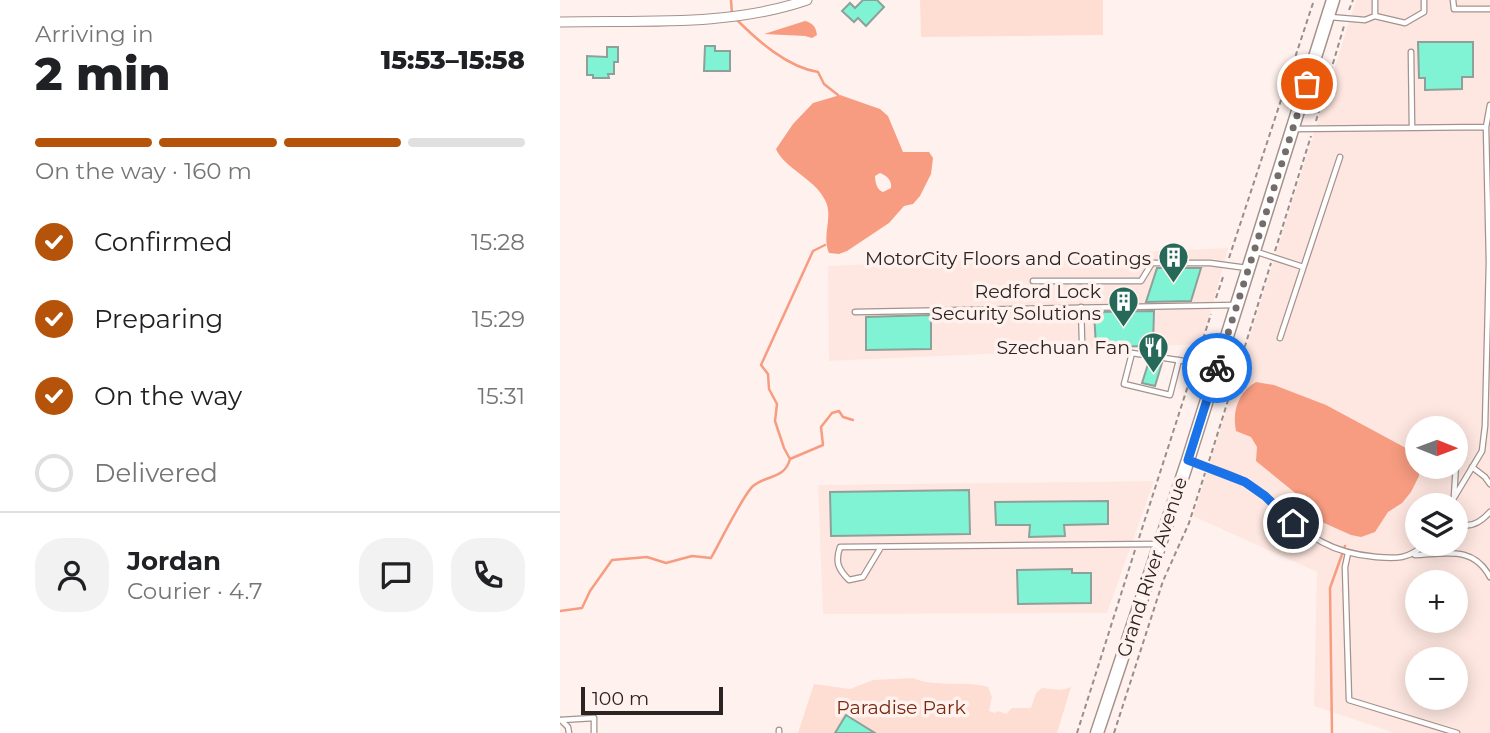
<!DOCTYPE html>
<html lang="en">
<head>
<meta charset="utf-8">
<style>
	:root { --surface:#fff; --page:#f2f2f2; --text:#202124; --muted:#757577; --line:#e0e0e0; --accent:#b45309 }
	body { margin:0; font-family:Montserrat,sans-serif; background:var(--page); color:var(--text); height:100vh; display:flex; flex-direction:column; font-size:26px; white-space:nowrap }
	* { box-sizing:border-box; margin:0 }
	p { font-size:23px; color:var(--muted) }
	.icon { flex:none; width:38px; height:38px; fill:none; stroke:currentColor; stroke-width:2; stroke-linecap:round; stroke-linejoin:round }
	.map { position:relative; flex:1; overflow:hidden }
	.panel { display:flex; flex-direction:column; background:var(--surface); width:560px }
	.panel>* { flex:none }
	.needle { width:46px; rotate:91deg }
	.fabs { position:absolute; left:845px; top:416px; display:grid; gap:14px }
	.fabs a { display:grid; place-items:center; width:63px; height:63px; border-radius:50%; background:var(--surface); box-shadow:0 4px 18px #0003; font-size:35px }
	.scale { position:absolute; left:21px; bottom:18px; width:142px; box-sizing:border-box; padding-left:7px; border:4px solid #2c2422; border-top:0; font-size:19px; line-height:24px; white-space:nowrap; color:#2c2422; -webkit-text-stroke:5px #fff2ee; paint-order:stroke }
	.pin { position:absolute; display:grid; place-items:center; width:60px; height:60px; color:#fff; margin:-30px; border:4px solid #fff; border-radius:50%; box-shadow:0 2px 7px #0007 }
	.courier { position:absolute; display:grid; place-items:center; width:70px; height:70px; margin:-35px; border:5px solid #1a73e8; border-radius:50%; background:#fff; color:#222; box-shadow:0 2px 9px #0007 }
	.head em { font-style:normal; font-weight:800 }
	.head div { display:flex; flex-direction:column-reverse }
	.head { display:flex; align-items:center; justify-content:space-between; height:119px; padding:0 35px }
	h1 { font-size:46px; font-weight:800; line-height:52px }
	.bar { display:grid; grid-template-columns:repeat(4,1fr); gap:10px 7px; align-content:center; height:84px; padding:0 35px }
	.bar i { height:9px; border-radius:5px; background:var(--line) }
	.bar .on { background:var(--accent) }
	.bar p { grid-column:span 4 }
	.line { display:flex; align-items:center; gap:18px; padding:0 35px; border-top:2px solid var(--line) }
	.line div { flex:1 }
	.round { display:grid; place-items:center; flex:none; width:74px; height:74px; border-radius:28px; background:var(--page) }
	ol { padding:0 35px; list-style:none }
	li { display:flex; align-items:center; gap:21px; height:77px }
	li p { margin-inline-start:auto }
	li .icon { padding:7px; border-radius:50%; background:var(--accent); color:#fff; stroke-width:4 }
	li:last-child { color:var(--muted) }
	li i { width:38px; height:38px; border:4px solid var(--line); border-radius:50% }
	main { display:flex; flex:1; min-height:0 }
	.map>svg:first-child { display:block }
	.built { fill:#fee7e0; fill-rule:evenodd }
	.green { fill:#feddd3 }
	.water { fill:#f79c81; fill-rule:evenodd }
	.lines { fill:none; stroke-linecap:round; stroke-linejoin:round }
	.stream { stroke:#f79c81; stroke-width:2.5 }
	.building { fill:#7ff3d4; stroke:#8da19a; stroke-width:2 }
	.service-casing { stroke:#a5928c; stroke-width:7 }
	.minor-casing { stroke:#a5928c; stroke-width:11 }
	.secondary-casing { stroke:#a5928c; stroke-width:15 }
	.path { stroke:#998e8b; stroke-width:2; stroke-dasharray:5 3.5; stroke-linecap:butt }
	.service { stroke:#fff; stroke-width:4.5 }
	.minor { stroke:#fff; stroke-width:9 }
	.secondary { stroke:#fff; stroke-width:12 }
	.done { stroke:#766c69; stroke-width:7; stroke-dasharray:0 12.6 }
	.route { stroke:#1a73e8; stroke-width:9 }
	.labels { text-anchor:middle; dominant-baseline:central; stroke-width:7; stroke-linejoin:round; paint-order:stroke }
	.poi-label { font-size:19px; fill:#2c2422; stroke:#fff2ee; text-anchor:end }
	.street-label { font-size:19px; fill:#2c2422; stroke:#fff2ee }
	.park-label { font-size:19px; fill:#792a11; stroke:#fff2ee }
</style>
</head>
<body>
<main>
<section class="panel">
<div class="head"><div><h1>2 min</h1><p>Arriving in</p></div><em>15:53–15:58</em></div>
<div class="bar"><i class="on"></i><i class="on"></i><i class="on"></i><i></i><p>On the way · 160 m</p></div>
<ol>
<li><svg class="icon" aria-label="check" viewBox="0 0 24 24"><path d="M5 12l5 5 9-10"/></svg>Confirmed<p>15:28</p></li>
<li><svg class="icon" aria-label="check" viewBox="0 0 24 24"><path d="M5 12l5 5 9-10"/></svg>Preparing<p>15:29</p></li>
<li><svg class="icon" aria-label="check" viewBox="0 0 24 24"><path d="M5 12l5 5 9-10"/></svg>On the way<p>15:31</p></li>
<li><i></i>Delivered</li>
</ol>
<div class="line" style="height:126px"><a class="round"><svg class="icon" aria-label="person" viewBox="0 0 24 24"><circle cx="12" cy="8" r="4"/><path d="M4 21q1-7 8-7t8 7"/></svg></a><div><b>Jordan</b><p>Courier · 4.7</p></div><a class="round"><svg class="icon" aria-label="chat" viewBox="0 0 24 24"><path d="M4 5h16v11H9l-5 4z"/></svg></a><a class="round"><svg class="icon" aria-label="phone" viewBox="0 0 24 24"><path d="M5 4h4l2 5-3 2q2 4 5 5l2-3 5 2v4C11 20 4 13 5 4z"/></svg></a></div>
</section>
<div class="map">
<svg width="930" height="733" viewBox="0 0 930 733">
	<rect width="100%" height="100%" fill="#fff2ee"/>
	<path class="built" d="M796,0h134v733h-96l-80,-27 3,-134 -124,-56zM858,429h38v38h-38zM858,506h38v38h-38zM858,583h38v38h-38zM858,660h38v38h-38z
		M668,248l-26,96 -373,17 -1,-95z
		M594,481l-47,132 -284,1 -5,-129z"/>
	<path class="green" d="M360,0h183v35l-182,2z
		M353,678c24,10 50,2 75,9l4,10 -3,14 6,2 3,-2 8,3 6,-6h19l5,-15 6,-5 20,2 9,-3 -14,46h-259l16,-49 36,5 23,-9z"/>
	<path class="water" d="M245,21c8,2 11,6 12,14l-5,3 -7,-2 -41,-2z
		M280,95l40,14 8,7 15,36h26l4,6 -2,16 -11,22 -7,8 -9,2 -15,17 -42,28 -8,3 -10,-1c-8,-18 5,-36 -4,-53 -10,-21 -41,-32 -49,-51l17,-25 20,-21zM320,173c7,3 12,7 11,15l-8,4c-6,-2 -8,-10 -8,-16z
		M696,382l18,3 52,20 91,49 1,13h2l-1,9 -8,16 -9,11 -14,9 -13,20 -14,5 -10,-2 -29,-13 -23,-26 -43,-35 1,-14 -6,-10 -15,-6c-4,-19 2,-39 20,-49z"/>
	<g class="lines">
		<path class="stream" d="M171,0l1,14
			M176,19c22,22 51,48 82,53l6,12 14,11
			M230,459l-6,-11 -9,-27 2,-17 -8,-15 -1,-15 -7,-9 52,-114 12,-6
			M0,611l22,-3 8,-17 22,-31 35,-3 19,6 26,-7 19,2c8,-14 32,-63 42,-72 13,-11 32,-7 37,-27l33,-14 -2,-18 11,-14 7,-2 4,6 10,3
			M772,733l-2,-145 15,-42"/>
	</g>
	<path class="building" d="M303,0h14l7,7 -18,19 -8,-8 -4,4 -12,-11 8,-8 5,5z
		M858,42h55v35h-11v12l-37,1v-12h-6z
		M145,46h10v5h15v20h-26z
		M47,47h11v15h-4v12h-6l1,4h-16v-3h-6v-19l20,1z
		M597,268h44l-10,33 -45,1z
		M594,311l-1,35 -57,1 -2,-35z
		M371,315v34l-65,1v-33z
		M589,361l13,2 -7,23 -13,-3z
		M409,490l1,44 -139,2 -1,-44z
		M548,501v23l-44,1 1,11 -36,1 1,-12h-34l-1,-23z
		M512,569v4h19v30l-73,1 -1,-34z
		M286,715l29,18h-40z"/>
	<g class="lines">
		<defs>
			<path id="service" d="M893,0l1,9h36
				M815,16l30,7 19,-11v-12
				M770,17l35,3 10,-4v-16
				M851,52l1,76
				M926,127l4,-22
				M734,129l192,-2 3,135 -4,164 -3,25 -33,55
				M694,251l49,16
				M473,281h108l11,-18h58l37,5
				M521,307l1,34
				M295,312l380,-7
				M720,338l60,-181
				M619,360l-9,35 -46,-11 8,-31 84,13
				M869,424l7,5
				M629,460c19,8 43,13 60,24 49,34 59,67 127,73 21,2 33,2 49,-13
				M912,467l13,10 5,7
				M894,496l2,-31
				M896,522c13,8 25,0 34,-10
				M321,547l-18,30 -14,3c-11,-11 -14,-18 -9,-33l319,-3
				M788,553l-3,14 4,133 108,33
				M855,555c30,-1 58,-10 75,22
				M1,720l33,-2v15
				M1,720l7,7 1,6
				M219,730v3"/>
			<path id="minor" d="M0,22c82,-2 169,5 247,-22"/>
			<path id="secondary" d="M537,733l91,-273 145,-460"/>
		</defs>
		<use href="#service" class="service-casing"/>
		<use href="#minor" class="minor-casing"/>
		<use href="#secondary" class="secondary-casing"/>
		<path class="path" d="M789,10l4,-10
			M756,121l28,-95
			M715,251l36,-115
			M669,258l85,-258
			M656,298l8,-24
			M638,355l13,-41
			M649,461l62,-198
			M579,538l54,-168
			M517,733l58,-183
			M554,733l49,-152 26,-58 16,-50"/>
		<use href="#service" class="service"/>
		<use href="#minor" class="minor"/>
		<use href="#secondary" class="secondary"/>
	</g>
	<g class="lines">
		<path class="done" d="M657,368l90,-284"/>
		<path class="route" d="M657,368l-29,92 57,22 20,14 28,27"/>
	</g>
	<defs>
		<symbol id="building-pin" viewBox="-11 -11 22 30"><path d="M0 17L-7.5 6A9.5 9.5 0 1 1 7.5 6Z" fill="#276959" stroke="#fff2ee"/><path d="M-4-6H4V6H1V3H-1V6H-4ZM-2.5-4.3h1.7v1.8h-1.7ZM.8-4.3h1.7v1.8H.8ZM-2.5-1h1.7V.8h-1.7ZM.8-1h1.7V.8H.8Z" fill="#fff"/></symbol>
		<symbol id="restaurant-pin" viewBox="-11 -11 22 30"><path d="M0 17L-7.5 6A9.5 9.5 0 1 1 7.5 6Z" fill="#276959" stroke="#fff2ee"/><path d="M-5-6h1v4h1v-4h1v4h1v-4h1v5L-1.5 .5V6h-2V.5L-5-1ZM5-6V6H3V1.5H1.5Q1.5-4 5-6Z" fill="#fff"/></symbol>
	</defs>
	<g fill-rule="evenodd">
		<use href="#building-pin" x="596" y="240" width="35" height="47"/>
		<use href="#building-pin" x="546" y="284" width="35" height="47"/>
		<use href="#restaurant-pin" x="576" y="330" width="35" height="47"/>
	</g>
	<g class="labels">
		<g class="poi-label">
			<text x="591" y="258">MotorCity Floors and Coatings</text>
			<text x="541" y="291">Redford Lock<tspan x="541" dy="22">Security Solutions</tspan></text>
			<text x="570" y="347">Szechuan Fan</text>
		</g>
		<g class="street-label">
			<text transform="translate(592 567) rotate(-72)">Grand River Avenue</text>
		</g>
		<g class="park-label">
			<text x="341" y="707">Paradise Park</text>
		</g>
	</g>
</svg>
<div class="fabs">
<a><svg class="needle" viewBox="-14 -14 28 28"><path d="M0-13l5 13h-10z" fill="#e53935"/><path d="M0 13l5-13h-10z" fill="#757577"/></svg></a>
<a><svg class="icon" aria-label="layers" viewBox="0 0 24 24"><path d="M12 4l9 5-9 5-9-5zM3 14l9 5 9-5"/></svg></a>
<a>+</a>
<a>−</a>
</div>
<div class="scale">100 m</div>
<div class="pin" style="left:747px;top:84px;background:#ea580c"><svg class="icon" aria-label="bag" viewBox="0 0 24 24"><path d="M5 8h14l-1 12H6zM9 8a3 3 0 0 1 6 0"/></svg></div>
<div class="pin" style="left:733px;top:523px;background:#1f2937"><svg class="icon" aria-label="home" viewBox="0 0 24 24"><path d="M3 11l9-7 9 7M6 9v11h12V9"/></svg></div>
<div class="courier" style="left:657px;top:368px"><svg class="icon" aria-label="bike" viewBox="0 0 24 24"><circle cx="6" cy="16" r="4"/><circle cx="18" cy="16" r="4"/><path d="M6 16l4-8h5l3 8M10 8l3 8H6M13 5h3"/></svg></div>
</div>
</main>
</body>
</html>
